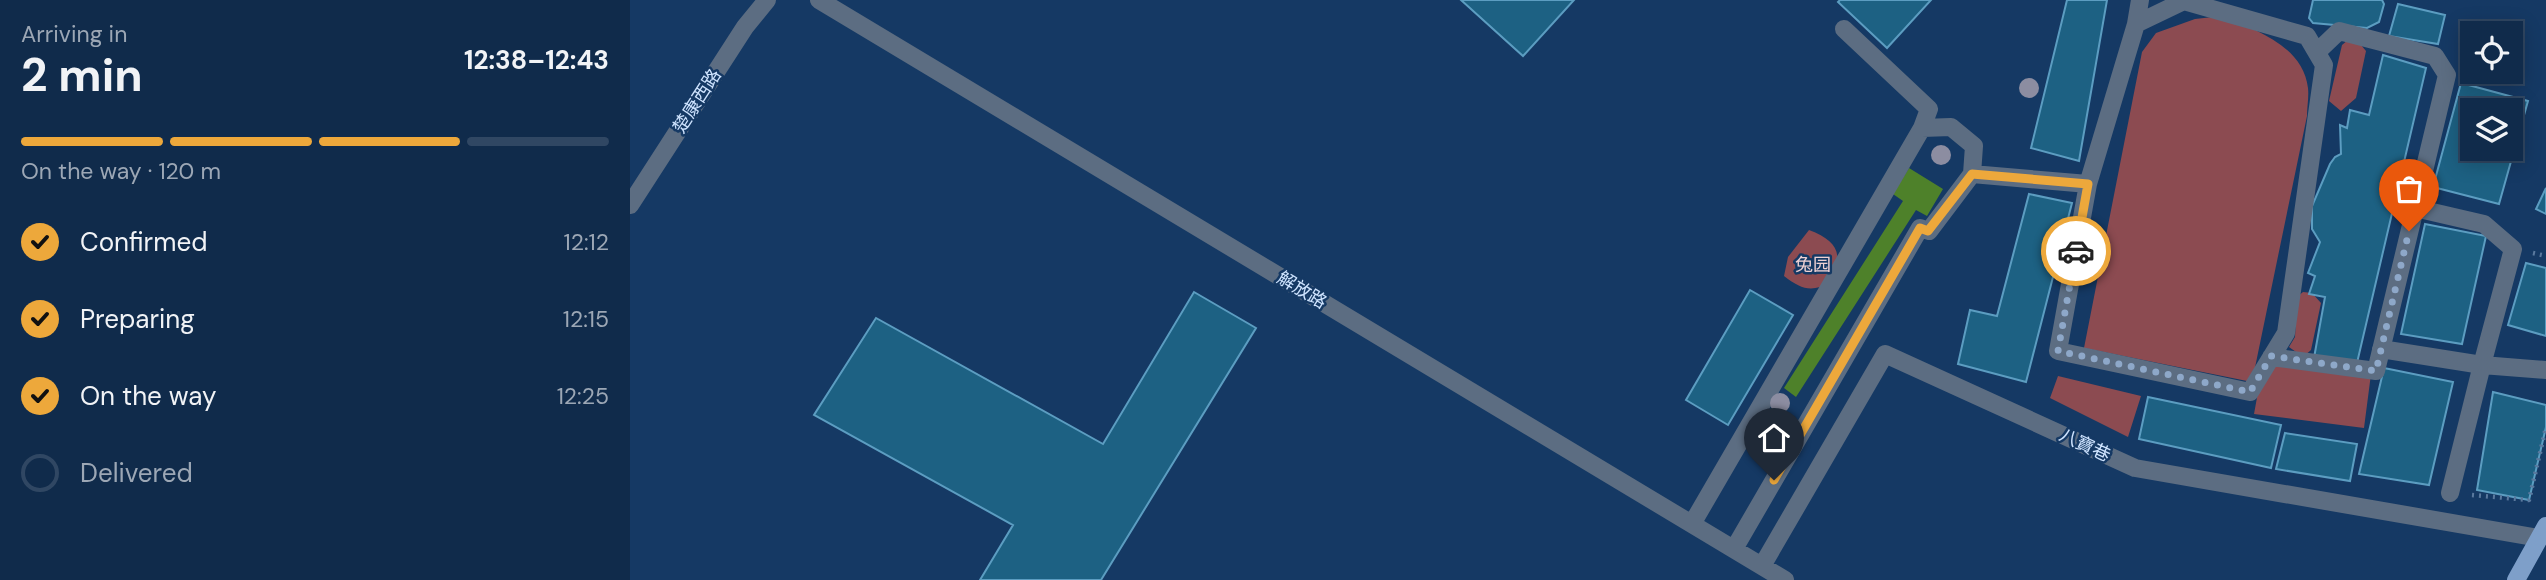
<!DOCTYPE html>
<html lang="en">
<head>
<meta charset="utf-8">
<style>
	:root { --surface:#102b4b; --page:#1e3755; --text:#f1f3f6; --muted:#9ca7b5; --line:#304763; --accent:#eda83b }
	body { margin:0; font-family:"DM Sans","Noto Sans SC",sans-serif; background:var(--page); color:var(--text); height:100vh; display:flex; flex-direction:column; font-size:26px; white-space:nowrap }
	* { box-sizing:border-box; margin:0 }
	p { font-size:23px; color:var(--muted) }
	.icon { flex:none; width:38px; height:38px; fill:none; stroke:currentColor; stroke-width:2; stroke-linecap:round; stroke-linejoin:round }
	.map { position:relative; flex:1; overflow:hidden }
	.panel { display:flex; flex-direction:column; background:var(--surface); width:630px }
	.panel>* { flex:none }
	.buttons { position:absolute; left:1830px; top:21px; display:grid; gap:14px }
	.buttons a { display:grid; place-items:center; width:63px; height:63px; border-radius:0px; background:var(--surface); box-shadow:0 4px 18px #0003,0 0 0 2px var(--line); font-size:35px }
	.pin { position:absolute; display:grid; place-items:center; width:60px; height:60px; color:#fff; margin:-72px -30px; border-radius:50% 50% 50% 0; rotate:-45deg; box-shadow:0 0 7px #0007 }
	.pin .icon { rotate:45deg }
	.courier { position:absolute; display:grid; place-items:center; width:70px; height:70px; margin:-35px; border:5px solid #eda83b; border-radius:50%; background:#fff; color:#222; box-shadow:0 2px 9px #0007 }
	.head em { font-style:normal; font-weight:700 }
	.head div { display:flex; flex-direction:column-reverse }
	.head { display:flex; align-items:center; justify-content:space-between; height:119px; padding:0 21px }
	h1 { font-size:46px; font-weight:700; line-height:52px }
	.bar { display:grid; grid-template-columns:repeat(4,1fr); gap:10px 7px; align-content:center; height:84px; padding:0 21px }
	.bar i { height:9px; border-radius:5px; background:var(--line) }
	.bar .current { background:var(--accent) }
	.bar p { grid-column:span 4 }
	ol { padding:0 21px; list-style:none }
	li { display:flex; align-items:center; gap:21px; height:77px }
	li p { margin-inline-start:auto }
	li .icon { padding:7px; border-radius:50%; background:var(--accent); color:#111; stroke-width:4 }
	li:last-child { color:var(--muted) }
	li i { width:38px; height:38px; border:4px solid var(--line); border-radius:50% }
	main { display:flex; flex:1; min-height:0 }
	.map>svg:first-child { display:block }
	.green { fill:#8c4b51 }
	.water { fill:#4e812a }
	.building { fill:#1d6183; stroke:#5c9dc1; stroke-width:2; fill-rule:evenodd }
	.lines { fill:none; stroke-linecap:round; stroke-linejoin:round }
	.path { stroke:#5a799e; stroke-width:4.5; stroke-dasharray:2 5; stroke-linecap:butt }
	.minor { stroke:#5c6d82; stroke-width:18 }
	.major { stroke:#7e9fc9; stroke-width:18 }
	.tree { fill:#8c8da1 }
	.done { stroke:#8ea8c9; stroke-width:7; stroke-dasharray:0 12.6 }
	.route { stroke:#eda83b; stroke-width:9 }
	.labels { text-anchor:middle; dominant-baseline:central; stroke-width:5; stroke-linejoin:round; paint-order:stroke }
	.street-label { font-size:18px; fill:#cfe4ff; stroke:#153964 }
	.park-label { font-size:18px; fill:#eed1d3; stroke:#153964 }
</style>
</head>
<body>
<main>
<section class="panel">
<div class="head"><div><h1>2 min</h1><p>Arriving in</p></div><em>12:38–12:43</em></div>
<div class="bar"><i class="current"></i><i class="current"></i><i class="current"></i><i></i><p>On the way · 120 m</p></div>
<ol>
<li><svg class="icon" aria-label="check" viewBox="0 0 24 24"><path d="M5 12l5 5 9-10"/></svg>Confirmed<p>12:12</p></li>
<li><svg class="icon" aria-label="check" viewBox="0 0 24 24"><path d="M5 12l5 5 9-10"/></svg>Preparing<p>12:15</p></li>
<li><svg class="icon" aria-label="check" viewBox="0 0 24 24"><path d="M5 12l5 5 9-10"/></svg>On the way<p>12:25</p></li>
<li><i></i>Delivered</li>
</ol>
</section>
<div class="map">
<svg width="1916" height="580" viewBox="0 0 1916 580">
	<rect width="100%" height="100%" fill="#153964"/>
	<path class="green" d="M1592,16c34,14 81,30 86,72 1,9 -1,19 -1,28l-55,266 -168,-34 58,-296 14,-19 39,-14z
		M1718,40l13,5 5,6 -10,47 -15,13 -12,-10 13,-56z
		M1179,230c29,11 35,24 22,53 -20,9 -29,7 -47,-7l4,-19z
		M1673,292l9,1 9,10 -10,47 -8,7 -14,-10 6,-10 2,-40z
		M1634,359l107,15 -7,54 -110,-14z
		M1428,376l83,20 -13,41 -78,-39z"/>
	<path class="water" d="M1279,168l34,21 -16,27 -11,-6 -120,187 -12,-9 119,-187 -10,-7z"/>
	<path class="building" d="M831,0h113l-51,56z
		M1210,0h91l-44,48 -49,-46z
		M1437,0h40l-28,161 -48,-13z
		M1683,0h69l2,4 -5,18 -12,6 -54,-5 -4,-5z
		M1768,4l47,11 -7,29 -49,-8z
		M1753,55l43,13 -69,295 -43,-5 11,-61 -16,-3 6,-18 -7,-3 12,-31 -8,-13v-23l18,-42 5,-7 6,-3 -1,-29 7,3 3,-18 19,5z
		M1831,83l67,18 -29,103 -66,-17zM1843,110h38v39h-38z
		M1916,188v26l-10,-5z
		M1399,194l43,9 -46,179 -68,-18 12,-54 27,6z
		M1795,224l61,12 -24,108 -61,-10z
		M1896,263l20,5v68l-38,-11z
		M1120,290l43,25 -65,110 -42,-25z
		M564,292l62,36 -155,252h-121l33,-55 -199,-110 62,-97 227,126z
		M1754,368l69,14 -24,103 -70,-11z
		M1863,392l53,13v22l-17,73 -52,-10z
		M1518,397l133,28 -10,43 -132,-29z
		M1655,433l72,11 -7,37 -74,-12z"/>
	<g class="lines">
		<path class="path" d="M1903,253l13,3
			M1842,495l57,5 17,-73"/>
		<path class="minor" d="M189,0l966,580
			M1506,24l4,-24
			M1214,29l85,80 -7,19
			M0,205l115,-178 22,-27
			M1751,349l101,16 31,-116 -29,-25 -69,-16
			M1641,357l105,14 71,-296 -12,-19 -96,-25 -22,21
			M1820,493l32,-128 64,5
			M1062,524l230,-396 29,-1 23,19 -2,28
			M1104,549l186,-321 9,3 43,-57 116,10 -30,167 192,41 36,-59 38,-268 -17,-29 -123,-35 -48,23 -48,160
			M1132,566l123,-212 250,114 404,70"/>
		<path class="major" d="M1886,580l30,-54"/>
	</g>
	<g class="tree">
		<circle cx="1399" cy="88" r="10"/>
		<circle cx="1311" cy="155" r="10"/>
		<circle cx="1150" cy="403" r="10"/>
	</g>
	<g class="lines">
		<path class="done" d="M1446,251l-18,100 192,41 21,-36 105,15 33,-140"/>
		<path class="route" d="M1144,480l146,-252 8,3 44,-57 116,10 -12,67"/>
	</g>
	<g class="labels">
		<g class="street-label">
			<text transform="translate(67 101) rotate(-57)">楚康西路</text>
			<text transform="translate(672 290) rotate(31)">解放路</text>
			<text transform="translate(1455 445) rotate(25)">八寶巷</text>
		</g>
		<g class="park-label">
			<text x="1183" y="265">兔园</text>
		</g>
	</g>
</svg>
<div class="buttons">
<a><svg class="icon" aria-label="locate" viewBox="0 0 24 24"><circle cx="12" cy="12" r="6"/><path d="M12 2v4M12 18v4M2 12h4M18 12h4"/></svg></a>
<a><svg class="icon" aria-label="layers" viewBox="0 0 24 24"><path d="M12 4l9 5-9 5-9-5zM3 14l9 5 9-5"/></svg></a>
</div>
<div class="pin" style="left:1779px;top:231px;background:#ea580c"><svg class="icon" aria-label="bag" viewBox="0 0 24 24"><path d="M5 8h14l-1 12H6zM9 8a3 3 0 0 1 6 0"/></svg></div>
<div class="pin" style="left:1144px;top:480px;background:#1f2937"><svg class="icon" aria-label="home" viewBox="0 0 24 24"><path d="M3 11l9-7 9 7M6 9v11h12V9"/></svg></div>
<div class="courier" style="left:1446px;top:251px"><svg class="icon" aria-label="car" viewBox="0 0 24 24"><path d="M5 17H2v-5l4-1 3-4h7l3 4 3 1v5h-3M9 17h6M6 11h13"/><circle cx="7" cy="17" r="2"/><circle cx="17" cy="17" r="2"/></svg></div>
</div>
</main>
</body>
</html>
